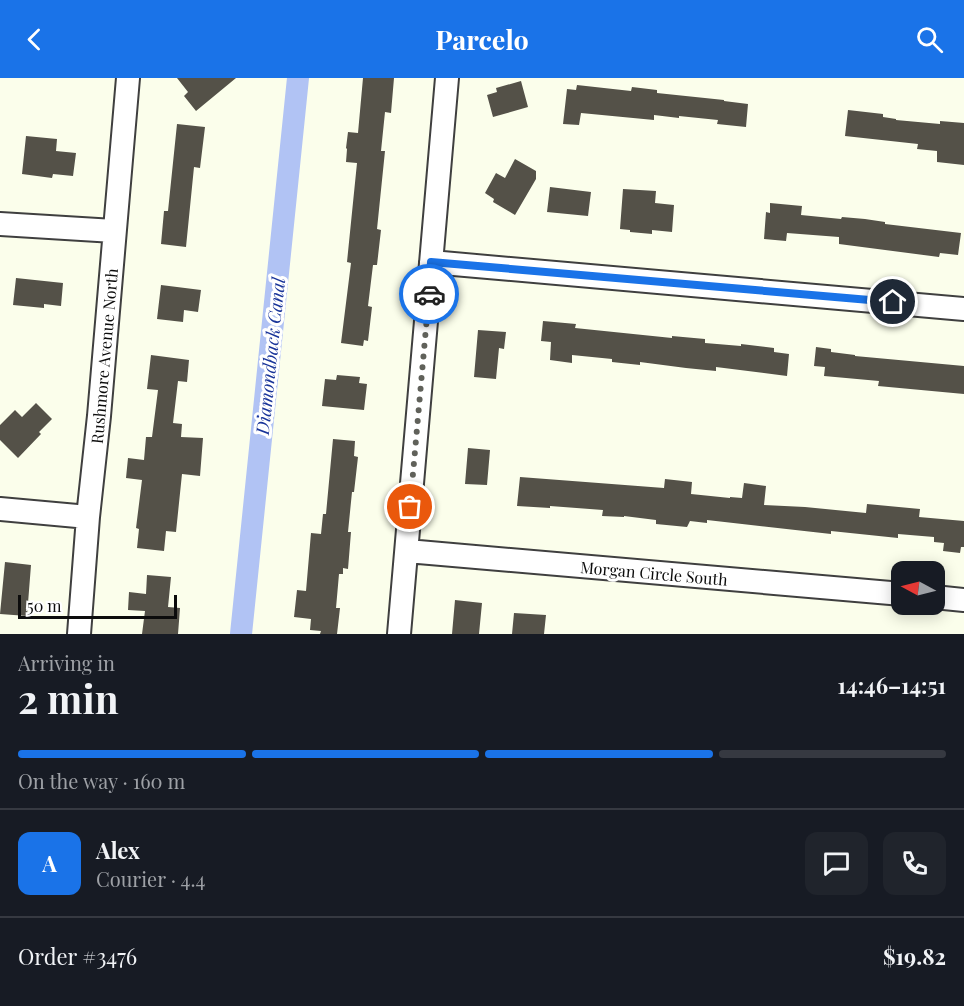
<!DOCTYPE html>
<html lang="en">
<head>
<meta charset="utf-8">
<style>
	:root { --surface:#171b24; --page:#20242c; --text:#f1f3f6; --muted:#9ea1a6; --line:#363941; --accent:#1a73e8 }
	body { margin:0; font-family:"Playfair Display",serif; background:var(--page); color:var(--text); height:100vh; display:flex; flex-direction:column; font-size:22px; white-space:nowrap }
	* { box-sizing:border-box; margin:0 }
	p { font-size:20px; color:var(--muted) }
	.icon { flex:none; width:33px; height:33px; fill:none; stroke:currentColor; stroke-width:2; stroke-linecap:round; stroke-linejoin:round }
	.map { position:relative; height:556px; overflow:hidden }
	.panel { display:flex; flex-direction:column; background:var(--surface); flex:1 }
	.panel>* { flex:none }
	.needle { width:39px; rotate:277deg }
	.tools { position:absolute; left:891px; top:483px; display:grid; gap:12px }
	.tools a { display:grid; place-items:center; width:54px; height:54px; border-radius:12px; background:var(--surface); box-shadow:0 3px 15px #0003; font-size:30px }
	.scale { position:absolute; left:18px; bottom:15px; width:159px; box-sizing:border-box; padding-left:6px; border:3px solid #0c0c0c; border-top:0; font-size:16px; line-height:21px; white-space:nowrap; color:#0c0c0c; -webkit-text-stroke:4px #fff; paint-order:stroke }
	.pin { position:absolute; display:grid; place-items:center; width:51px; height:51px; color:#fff; margin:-26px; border:3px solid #fff; border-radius:50%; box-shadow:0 2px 6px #0007 }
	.courier { position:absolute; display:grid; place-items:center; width:60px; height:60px; margin:-30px; border:4px solid #1a73e8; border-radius:50%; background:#fff; color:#222; box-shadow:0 2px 8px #0007 }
	.headline em { font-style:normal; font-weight:700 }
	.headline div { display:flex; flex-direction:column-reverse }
	.headline { display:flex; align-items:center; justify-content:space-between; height:102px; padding:0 18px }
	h1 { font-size:39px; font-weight:700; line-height:45px }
	.bar { display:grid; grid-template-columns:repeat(4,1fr); gap:9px 6px; align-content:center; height:72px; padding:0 18px }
	.bar i { height:8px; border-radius:4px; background:var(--line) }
	.bar .selected { background:var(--accent) }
	.bar p { grid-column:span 4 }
	.line { display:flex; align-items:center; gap:15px; padding:0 18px; border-top:2px solid var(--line) }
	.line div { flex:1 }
	.round { display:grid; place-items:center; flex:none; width:63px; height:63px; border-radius:12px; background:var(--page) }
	header { display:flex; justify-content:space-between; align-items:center; height:78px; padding:0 18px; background:var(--accent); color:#fff; font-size:27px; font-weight:700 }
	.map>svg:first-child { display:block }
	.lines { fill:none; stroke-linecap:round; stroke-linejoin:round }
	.canal { stroke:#b1c3f4; stroke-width:22 }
	.building { fill:#545148 }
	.minor-casing { stroke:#3f3f3f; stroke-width:26 }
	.minor { stroke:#fff; stroke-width:22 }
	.done { stroke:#60615a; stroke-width:6; stroke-dasharray:0 10.8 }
	.route { stroke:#1a73e8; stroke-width:8 }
	.labels { text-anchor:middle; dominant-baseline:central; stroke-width:6; stroke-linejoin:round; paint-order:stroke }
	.street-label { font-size:16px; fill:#0c0c0c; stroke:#fff }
	.water-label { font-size:18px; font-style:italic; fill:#193499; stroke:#fff }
</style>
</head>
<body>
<header><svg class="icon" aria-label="back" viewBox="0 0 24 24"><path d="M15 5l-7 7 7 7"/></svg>Parcelo<svg class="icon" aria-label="search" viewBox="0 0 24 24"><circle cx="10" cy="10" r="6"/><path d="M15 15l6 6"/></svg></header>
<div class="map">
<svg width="964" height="556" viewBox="0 0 964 556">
	<rect width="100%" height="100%" fill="#fbfeeb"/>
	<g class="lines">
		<path class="canal" d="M241,556l57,-556"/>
	</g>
	<path class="building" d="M177,0h59l-40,33 -12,-15 4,-4z
		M363,0h31l-3,35 -6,-1 -4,39h4l-8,78 4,1 -4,35h-4l-5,41 4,1 -4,34 -4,-1 -1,6 -22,-3 10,-80 -4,-1 10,-99 -11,-1 1,-13 -1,-1 2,-16 10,1z
		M521,3l7,26 -35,10 -6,-22 10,-3 -1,-4z
		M577,7l54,6 1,-4 25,3v3l67,7v1l24,3 -2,23 -29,-3 1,-4 -39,-4v2l-25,-3v5l-73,-7 -2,12 -16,-1 4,-35 9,1z
		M848,32l35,4v3l13,2v1l44,4v-3l24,2v42l-27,-3v-11l-20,-2 1,-5 -73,-8z
		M177,46l28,3 -5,41 -6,-1 -8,80 -25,-3 3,-33h4z
		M26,58l31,3 -1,12 20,2 -3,23 -20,-2 -1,4 -30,-4z
		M515,81l21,12v8l-21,36 -22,-13 1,-3 -9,-6 11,-20 9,5z
		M550,109l41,5 -3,24 -41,-4z
		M623,111l33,2 -1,12 19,2 -2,27 -20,-2v4l-22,-2v-2l-10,-1z
		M770,125l32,3 -1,9 40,4 1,-2 23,2 20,3v2l76,9 -3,22 -18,-2 -1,4 -100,-13v-7l-52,-4 -1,8 -22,-2 2,-27 4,1z
		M16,200l47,5 -2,23 -17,-2v4l-31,-3z
		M161,207l40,5 -3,22 -14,-2 -1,12 -26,-3z
		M543,243l33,3 -1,4 97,10v-2l33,3v4l36,3v-2l33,4v4l15,2 -2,22 -71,-9v4l-30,-3 -46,-6v3l-28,-3v-3l-40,-4v8l-22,-3 1,-18 -10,-1z
		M478,252l28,2 -2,17 -5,-1 -3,31 -22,-2z
		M816,269l15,2v3l24,3v1l109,10v28l-86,-8 1,-5 -55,-5 1,-9 -11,-1z
		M151,277l38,5 -2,22 -9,-1 -5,42 9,1 -1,13 22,1 -3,38 -18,-2 -6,58 -10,-1 -2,20 -27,-3 2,-19 -3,-1 6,-48 -16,-2 2,-20 16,2 2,-23h6l6,-47 -11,-1z
		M337,297l23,2 -1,6 8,1 -3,26 -42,-4 3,-27 11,1z
		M36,325l16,16 -13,13 2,2 -23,24 -18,-18v-15l15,-15 7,7z
		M333,361l22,2 -1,15 4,1 -4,35h-2l-4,40h3l-3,37 -5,-1v6h-4l-3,34h4l-3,26h-17l1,-3 -11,-1 1,-11 -17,-2 3,-27 9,1 5,-58 10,1 2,-20h3z
		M468,370l22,2 -3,35 -22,-1z
		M520,399l144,11 1,-9 27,3 -1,12 39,4v-1l12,1 2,-15 22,3 -2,19 41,2 61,6 1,-9 53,5 -1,8 45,4v26h-3l-1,6 -17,-2 1,-8 -10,-1v-5l-36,-3v4l-67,-7v3l-124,-14v3l-17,-2 -3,6 -31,-3v-4l-32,-4v1l-22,-1 1,-6 -53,-4v2l-33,-2z
		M5,484l26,3 -4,51 -27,-2z
		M147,497l24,2 -3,30 12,1 -2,26h-36l3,-23 -17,-1 1,-18 17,2z
		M455,522l27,3 -3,31h-27z
		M514,535l32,2 -2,19h-32z"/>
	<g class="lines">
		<defs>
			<path id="minor" d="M0,146l114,7
				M431,184l533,47
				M0,431l88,8
				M407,473l495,43
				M934,519l30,3
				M79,556l9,-117 11,-101 29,-338
				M399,556l48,-556"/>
		</defs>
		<use href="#minor" class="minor-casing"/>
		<use href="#minor" class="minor"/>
	</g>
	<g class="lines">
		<path class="done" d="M410,429l19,-213"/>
		<path class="route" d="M429,216l2,-32 462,40"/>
	</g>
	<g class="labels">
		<g class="street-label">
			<text transform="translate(104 278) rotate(-85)">Rushmore Avenue North</text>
			<text transform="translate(654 495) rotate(5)">Morgan Circle South</text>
		</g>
		<g class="water-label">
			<text transform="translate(270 278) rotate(-84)">Diamondback Canal</text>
		</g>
	</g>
</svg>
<div class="tools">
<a><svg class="needle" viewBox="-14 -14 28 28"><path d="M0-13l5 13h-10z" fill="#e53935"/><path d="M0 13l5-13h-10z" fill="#9ea1a6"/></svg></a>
</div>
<div class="scale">50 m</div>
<div class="pin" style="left:410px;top:429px;background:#ea580c"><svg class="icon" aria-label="bag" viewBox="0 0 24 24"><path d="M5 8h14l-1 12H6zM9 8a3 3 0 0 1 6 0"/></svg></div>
<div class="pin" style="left:893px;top:224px;background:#1f2937"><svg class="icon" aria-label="home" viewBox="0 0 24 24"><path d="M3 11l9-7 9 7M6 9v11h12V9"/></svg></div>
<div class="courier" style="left:429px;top:216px"><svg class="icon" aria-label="car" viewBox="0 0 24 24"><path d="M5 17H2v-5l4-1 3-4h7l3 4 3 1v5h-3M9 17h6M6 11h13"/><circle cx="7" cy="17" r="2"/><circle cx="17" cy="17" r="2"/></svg></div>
</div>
<section class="panel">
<div class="headline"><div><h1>2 min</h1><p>Arriving in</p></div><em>14:46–14:51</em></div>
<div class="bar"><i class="selected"></i><i class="selected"></i><i class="selected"></i><i></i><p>On the way · 160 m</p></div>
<div class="line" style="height:108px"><b class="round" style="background:var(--accent);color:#fff">A</b><div><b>Alex</b><p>Courier · 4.4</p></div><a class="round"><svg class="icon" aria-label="chat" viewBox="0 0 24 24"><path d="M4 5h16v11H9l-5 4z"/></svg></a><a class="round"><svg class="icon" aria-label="phone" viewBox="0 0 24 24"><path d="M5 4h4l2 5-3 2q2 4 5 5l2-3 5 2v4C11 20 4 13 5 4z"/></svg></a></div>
<div class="line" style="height:78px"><div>Order #3476</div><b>$19.82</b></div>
</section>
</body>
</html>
